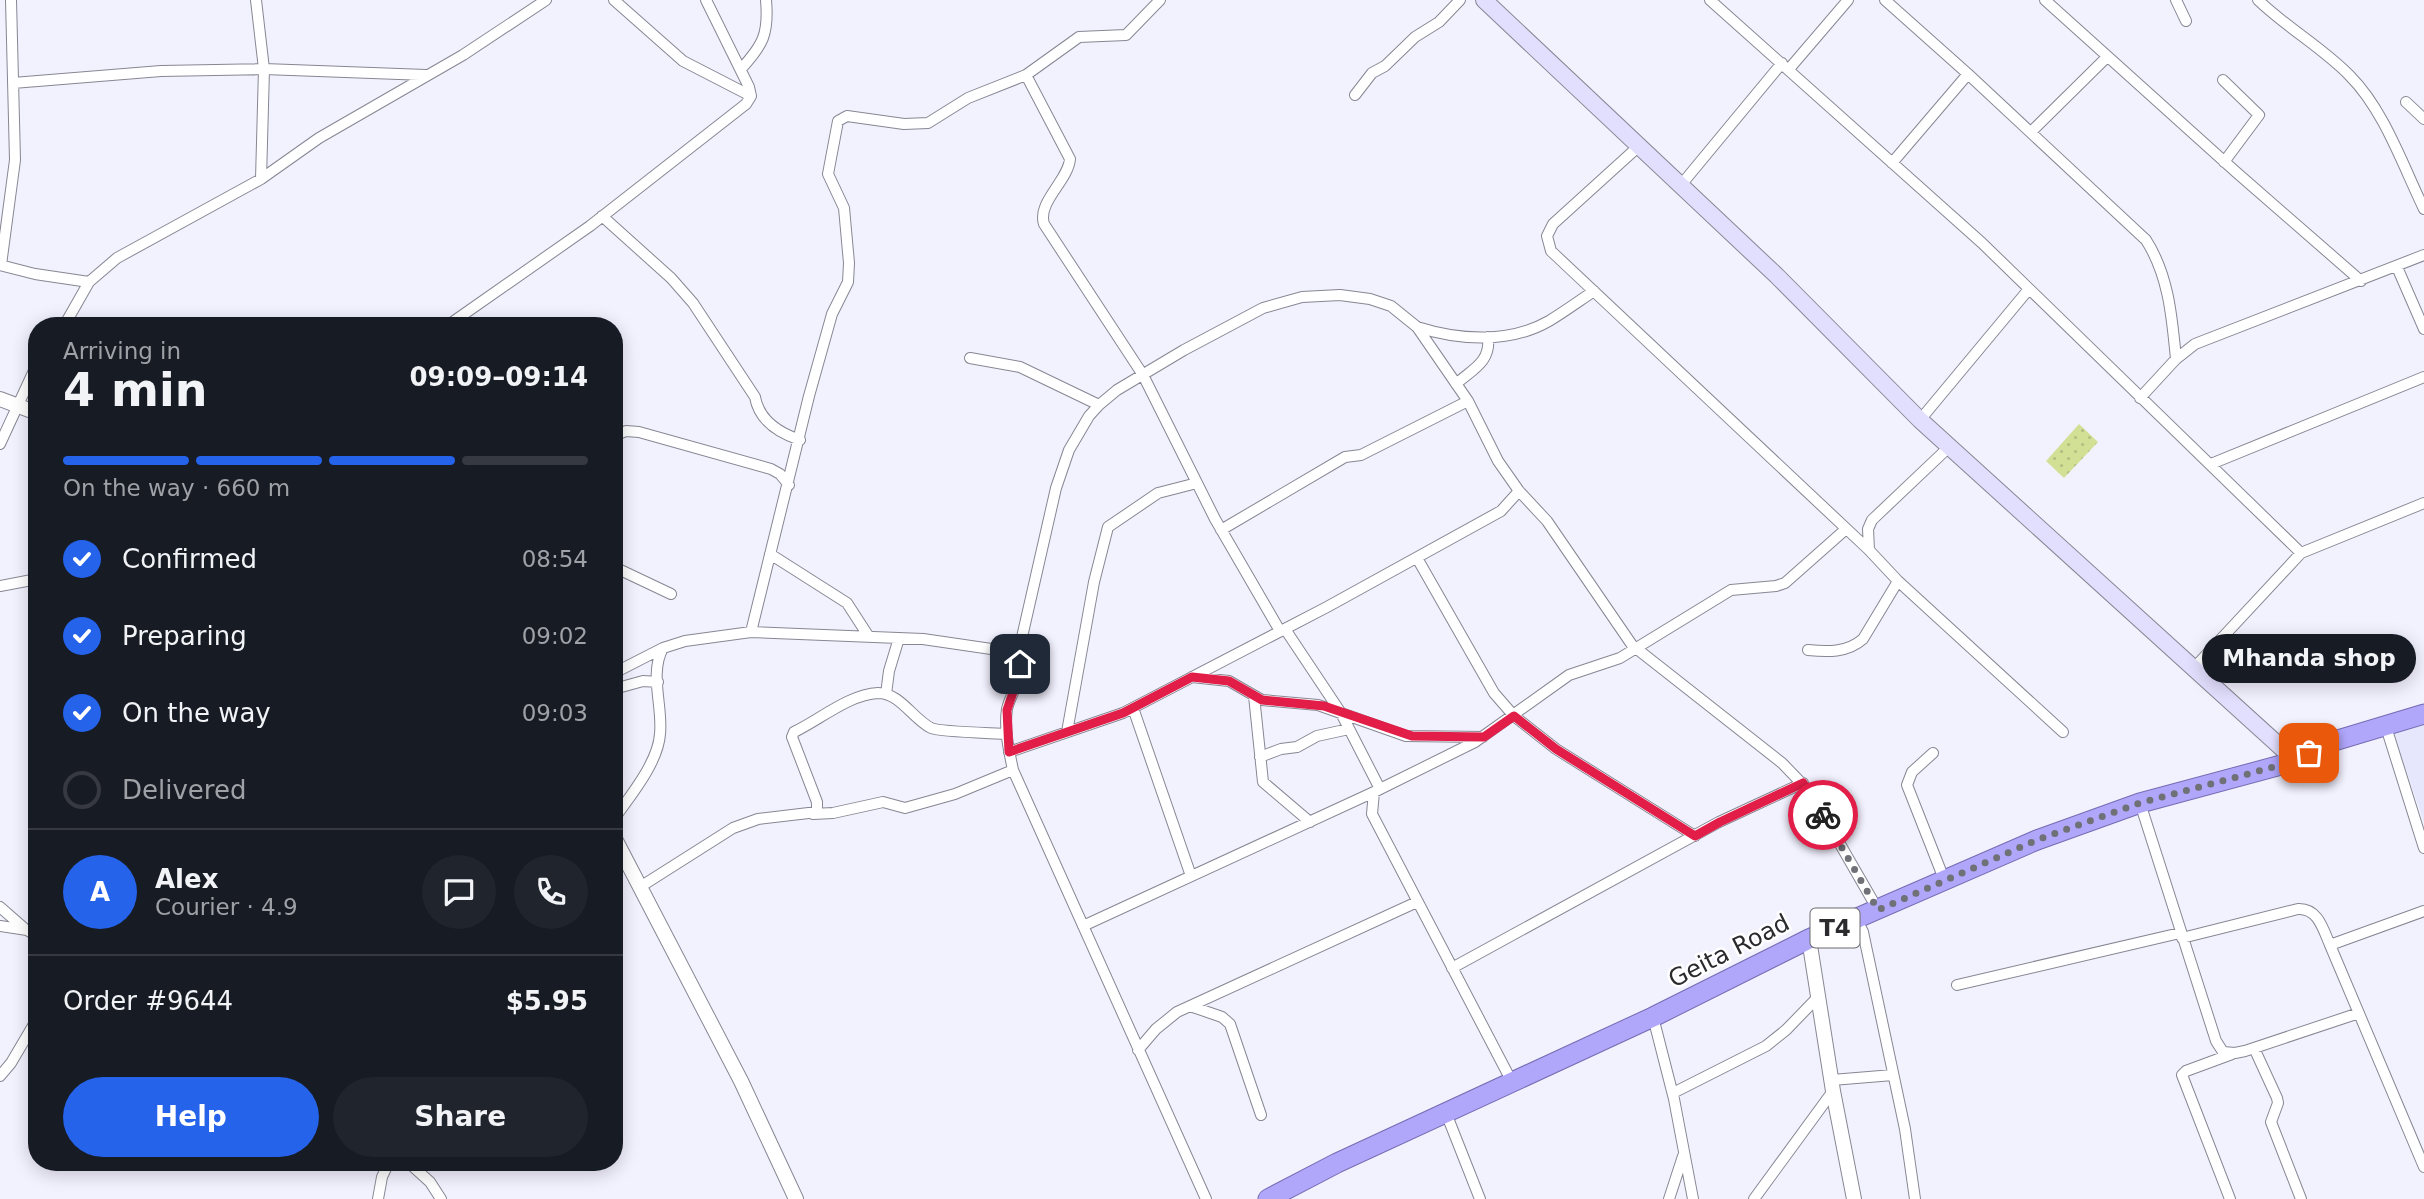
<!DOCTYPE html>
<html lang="en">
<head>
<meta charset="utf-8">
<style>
	:root { --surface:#171b24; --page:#20242c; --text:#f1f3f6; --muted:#9ea1a6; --line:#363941; --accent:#2563eb }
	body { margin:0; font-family:"DejaVu Sans",sans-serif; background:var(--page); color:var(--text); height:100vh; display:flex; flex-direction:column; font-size:26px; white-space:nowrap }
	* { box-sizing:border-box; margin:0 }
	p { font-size:23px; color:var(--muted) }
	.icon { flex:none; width:38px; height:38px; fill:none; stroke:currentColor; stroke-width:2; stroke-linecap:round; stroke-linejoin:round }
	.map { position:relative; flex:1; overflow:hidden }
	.details { position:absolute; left:28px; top:317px; width:595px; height:854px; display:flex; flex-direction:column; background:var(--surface); border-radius:28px; box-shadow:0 4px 18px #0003 }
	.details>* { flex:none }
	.pin { position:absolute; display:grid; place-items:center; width:60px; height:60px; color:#fff; margin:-30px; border-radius:14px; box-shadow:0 4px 10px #0006 }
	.courier { position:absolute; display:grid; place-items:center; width:70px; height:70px; margin:-35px; border:5px solid #e11d48; border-radius:50%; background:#fff; color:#222; box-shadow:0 2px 9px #0007 }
	.bubble { position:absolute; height:49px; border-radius:24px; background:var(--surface); box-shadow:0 4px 18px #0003; font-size:23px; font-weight:700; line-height:49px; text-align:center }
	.overview em { font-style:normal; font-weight:700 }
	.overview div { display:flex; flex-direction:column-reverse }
	.overview { display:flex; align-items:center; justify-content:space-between; height:119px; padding:0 35px }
	h1 { font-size:46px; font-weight:700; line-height:52px }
	.bar { display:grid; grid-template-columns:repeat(4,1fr); gap:10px 7px; align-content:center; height:84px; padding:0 35px }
	.bar i { height:9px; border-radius:5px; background:var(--line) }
	.bar .current { background:var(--accent) }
	.bar p { grid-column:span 4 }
	.line { display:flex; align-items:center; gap:18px; padding:0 35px; border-top:2px solid var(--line) }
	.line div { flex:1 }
	.round { display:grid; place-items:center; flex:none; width:74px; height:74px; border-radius:37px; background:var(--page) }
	ol { padding:0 35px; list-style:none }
	li { display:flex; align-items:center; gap:21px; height:77px }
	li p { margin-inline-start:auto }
	li .icon { padding:7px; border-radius:50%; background:var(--accent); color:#fff; stroke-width:4 }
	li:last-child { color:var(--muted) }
	li i { width:38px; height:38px; border:4px solid var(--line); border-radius:50% }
	.action { display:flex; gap:14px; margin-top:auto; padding:14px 35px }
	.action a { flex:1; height:80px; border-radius:42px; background:var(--accent); color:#fff; font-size:28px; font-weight:700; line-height:80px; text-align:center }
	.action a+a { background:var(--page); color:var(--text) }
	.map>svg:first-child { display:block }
	.built { fill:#e6e6fc }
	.park { fill:url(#park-dots) }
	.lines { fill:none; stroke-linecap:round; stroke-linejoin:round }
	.minor-casing { stroke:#878794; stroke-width:12 }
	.tertiary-casing { stroke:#878794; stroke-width:16 }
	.secondary-casing { stroke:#878794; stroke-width:18 }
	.trunk-casing { stroke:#756cb2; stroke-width:21 }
	.minor { stroke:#fff; stroke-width:10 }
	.tertiary { stroke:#fff; stroke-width:14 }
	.secondary { stroke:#e2defd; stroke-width:16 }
	.trunk { stroke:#b0a6fa; stroke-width:19 }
	.done { stroke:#707077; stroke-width:7; stroke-dasharray:0 12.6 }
	.route { stroke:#e11d48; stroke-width:9 }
	.labels { text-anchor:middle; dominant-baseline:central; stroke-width:5; stroke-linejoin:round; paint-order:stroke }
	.shield { fill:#fff; stroke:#6a6a6d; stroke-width:2 }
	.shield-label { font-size:23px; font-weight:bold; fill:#2a2a2f }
	.street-label { font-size:24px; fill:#2a2a2f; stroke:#fff }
</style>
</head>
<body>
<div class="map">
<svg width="2424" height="1199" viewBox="0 0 2424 1199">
	<defs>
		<pattern id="park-dots" width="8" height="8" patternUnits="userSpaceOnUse" patternTransform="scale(1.75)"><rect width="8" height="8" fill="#d2e095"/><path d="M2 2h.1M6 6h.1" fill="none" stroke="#b4c081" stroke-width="1.8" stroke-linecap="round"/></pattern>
	</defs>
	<rect width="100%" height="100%" fill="#f2f1fe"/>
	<path class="built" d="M2424,721v101l-32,-92z"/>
	<path class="park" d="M2079,424l19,18 -34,36 -18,-17z"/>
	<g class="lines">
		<defs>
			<path id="minor" d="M256,0l8,69 -3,110
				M614,0l69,61 68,35
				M1710,0l272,243 319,310
				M1885,0l83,74 178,166c23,36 26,78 30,119
				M2045,0l191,172 125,109
				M2176,0l10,21
				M2258,0c29,28 65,48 92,76 34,34 53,90 74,133
				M741,69c22,-24 28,-35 25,-69
				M1789,69l59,-69
				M1026,75l44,84c-2,22 -33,43 -26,65l99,151 72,144 65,112
				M2223,80l36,35 -35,47
				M13,83l148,-12 103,-2 162,6
				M1355,95l17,-22 13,-7 30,-29 24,-15 21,-22
				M2406,102l18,17
				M2031,132l76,-75
				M1639,146l-86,78 -6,12 4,15 318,299 29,31 165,151
				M1892,163l76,-89
				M1681,185l101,-122
				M602,216l69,62 22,25 62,94c4,23 24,36 45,43
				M0,265l35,9 54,8
				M1,265l14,-105 -4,-160
				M2397,267l27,62
				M64,326l25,-44 28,-24 144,-79 58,-41 144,-83 83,-55
				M447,326l143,-100 156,-122 5,-8 -2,-9 -43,-87
				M1417,327c41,13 92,17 132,-6 15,-9 30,-20 45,-30
				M970,358l50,9 79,38
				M1456,384c17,-15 35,-22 32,-47
				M2140,398l36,-39 19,-15 229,-89
				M1920,420l109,-131
				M614,436l12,-5 13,1 132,37 9,5 9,11
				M0,444l37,-80
				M2211,464l213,-87
				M1221,530l124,-73 16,-2 107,-54
				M1869,550l-1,-21 4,-9 77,-73
				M770,554l77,49 22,34
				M1417,558l77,135 20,23 42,33 139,87
				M614,567l57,27
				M0,586l37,-7
				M1285,629l56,84 39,76
				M751,632l58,-236 23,-82 16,-32 1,-19 -5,-55 -16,-34 10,-53 9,-5 57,8 24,-1 40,-25 58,-23 53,-38 47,-2 34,-35
				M1808,650c19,2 39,3 55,-11l35,-58
				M1017,659l39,-171 13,-38 20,-34 10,-11 18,-15 67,-40 79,-42 39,-11 38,-2 30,4 21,7 26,21 51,74 30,60 21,30 28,30 85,124 150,118 28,29 68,118
				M2194,668l107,-115 123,-50
				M614,673l49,-25 22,-7 66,-9 172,7 82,12c7,4 14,7 15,16 1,13 -10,29 -13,42 -3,20 2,42 6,61l193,429
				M1192,677l37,4 33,19 56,5 88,31 77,1
				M614,689l29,-8 15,1
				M886,694l3,-23 10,-33
				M1254,696l9,86 47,40
				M1133,708l58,168
				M2386,727l38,121
				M1067,732l27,-150 14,-55 50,-34 39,-10
				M1009,752l114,-39 204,-106 174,-96 18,-20
				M1933,753l-21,19 -5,13 37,94
				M1260,757l21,-8 16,-2 20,-11 32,-7
				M1374,792l-2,22 140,268
				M2140,803l76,238 7,11 12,1 10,-2 114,-38
				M813,814l20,-1 50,-11 22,6 50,-14 58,-24
				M614,819c16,-23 44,-56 46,-85 3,-28 -11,-60 3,-86
				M640,887l93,-59 25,-9 59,-7v-10l-25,-65 2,-5c25,-12 56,-38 84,-39 22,0 35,26 53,35 8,4 63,5 76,6
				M0,907l24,21
				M1856,918l7,14 42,197 10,70
				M0,926l27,4 10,6
				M1083,926l291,-134 101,-50 94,-67 51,-17 111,-68 45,-4 9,-3 61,-54
				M2182,938l116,-29c20,-1 25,20 32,36l94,222
				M2330,945l94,-34
				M1452,968l267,-146 84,-39
				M1957,985l223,-52
				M1190,1006l32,11 8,7 31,91
				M1653,1017l21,82 19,100
				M2254,1048l23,50 1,5 -7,19 30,77
				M1138,1050l18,-21 21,-17 240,-110
				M0,1076l11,-13 26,-44
				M1832,1080l61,-5
				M1673,1093l93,-47 20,-16 32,-33
				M1446,1113l34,86
				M408,1162l22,20 11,17
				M378,1199l4,-22 7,-15
				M1669,1199l14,-43
				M1754,1199l79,-108
				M2230,1199l-48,-124 4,-4 46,-17"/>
			<path id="tertiary" d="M0,399l37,14
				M614,837l127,244 55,118
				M1809,939l24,152 21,108"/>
			<path id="secondary" d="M1484,0l293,276 143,144 376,341"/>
			<path id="trunk" d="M1268,1199l69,-36 316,-146 156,-78 228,-99 103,-37 156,-42 25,-16 103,-31"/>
		</defs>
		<use href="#minor" class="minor-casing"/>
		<use href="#tertiary" class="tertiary-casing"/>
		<use href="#secondary" class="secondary-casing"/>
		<use href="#trunk" class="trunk-casing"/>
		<use href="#minor" class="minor"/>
		<use href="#tertiary" class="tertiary"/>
		<use href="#secondary" class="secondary"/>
		<use href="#trunk" class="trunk"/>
	</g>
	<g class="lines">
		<path class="done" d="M1823,815l55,95 159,-70 103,-37 156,-42 13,-8"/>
		<path class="route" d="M1020,664l-1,11 -12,35 2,42 114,-39 69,-36 37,4 33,19 62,6 88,30 72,1 30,-21 42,33 139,87 25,-14 83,-39 20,32"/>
	</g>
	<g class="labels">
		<rect class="shield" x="1810.5" y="908.5" width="49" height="39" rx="5"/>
		<g class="shield-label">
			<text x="1835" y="928">T4</text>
		</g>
		<g class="street-label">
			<text transform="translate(1729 951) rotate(-27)">Geita Road</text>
		</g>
	</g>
</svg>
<div class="pin" style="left:2309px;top:753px;background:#ea580c"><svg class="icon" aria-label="bag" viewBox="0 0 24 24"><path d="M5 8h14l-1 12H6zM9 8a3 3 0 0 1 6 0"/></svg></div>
<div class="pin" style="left:1020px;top:664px;background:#1f2937"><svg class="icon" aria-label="home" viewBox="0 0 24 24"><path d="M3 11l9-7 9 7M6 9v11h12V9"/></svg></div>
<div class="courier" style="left:1823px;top:815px"><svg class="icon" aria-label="bike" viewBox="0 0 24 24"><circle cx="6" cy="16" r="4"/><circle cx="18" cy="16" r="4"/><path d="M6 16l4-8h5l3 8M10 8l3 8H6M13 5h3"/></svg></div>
<div class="bubble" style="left:2202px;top:634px;width:214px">Mhanda shop</div>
<section class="details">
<div class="overview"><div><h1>4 min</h1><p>Arriving in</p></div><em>09:09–09:14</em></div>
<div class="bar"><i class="current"></i><i class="current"></i><i class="current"></i><i></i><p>On the way · 660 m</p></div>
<ol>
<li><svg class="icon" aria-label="check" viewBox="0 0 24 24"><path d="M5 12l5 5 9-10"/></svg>Confirmed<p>08:54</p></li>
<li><svg class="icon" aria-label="check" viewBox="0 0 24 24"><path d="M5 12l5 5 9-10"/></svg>Preparing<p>09:02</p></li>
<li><svg class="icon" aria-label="check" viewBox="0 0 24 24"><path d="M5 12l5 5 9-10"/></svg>On the way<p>09:03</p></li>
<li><i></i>Delivered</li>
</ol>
<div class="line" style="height:126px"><b class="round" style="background:var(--accent);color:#fff">A</b><div><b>Alex</b><p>Courier · 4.9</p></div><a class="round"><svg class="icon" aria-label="chat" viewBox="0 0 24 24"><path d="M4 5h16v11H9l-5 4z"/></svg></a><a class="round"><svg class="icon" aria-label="phone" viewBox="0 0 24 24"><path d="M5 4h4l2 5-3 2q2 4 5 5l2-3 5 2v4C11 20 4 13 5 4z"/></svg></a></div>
<div class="line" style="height:91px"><div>Order #9644</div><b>$5.95</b></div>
<div class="action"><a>Help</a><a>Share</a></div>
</section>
</div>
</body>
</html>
